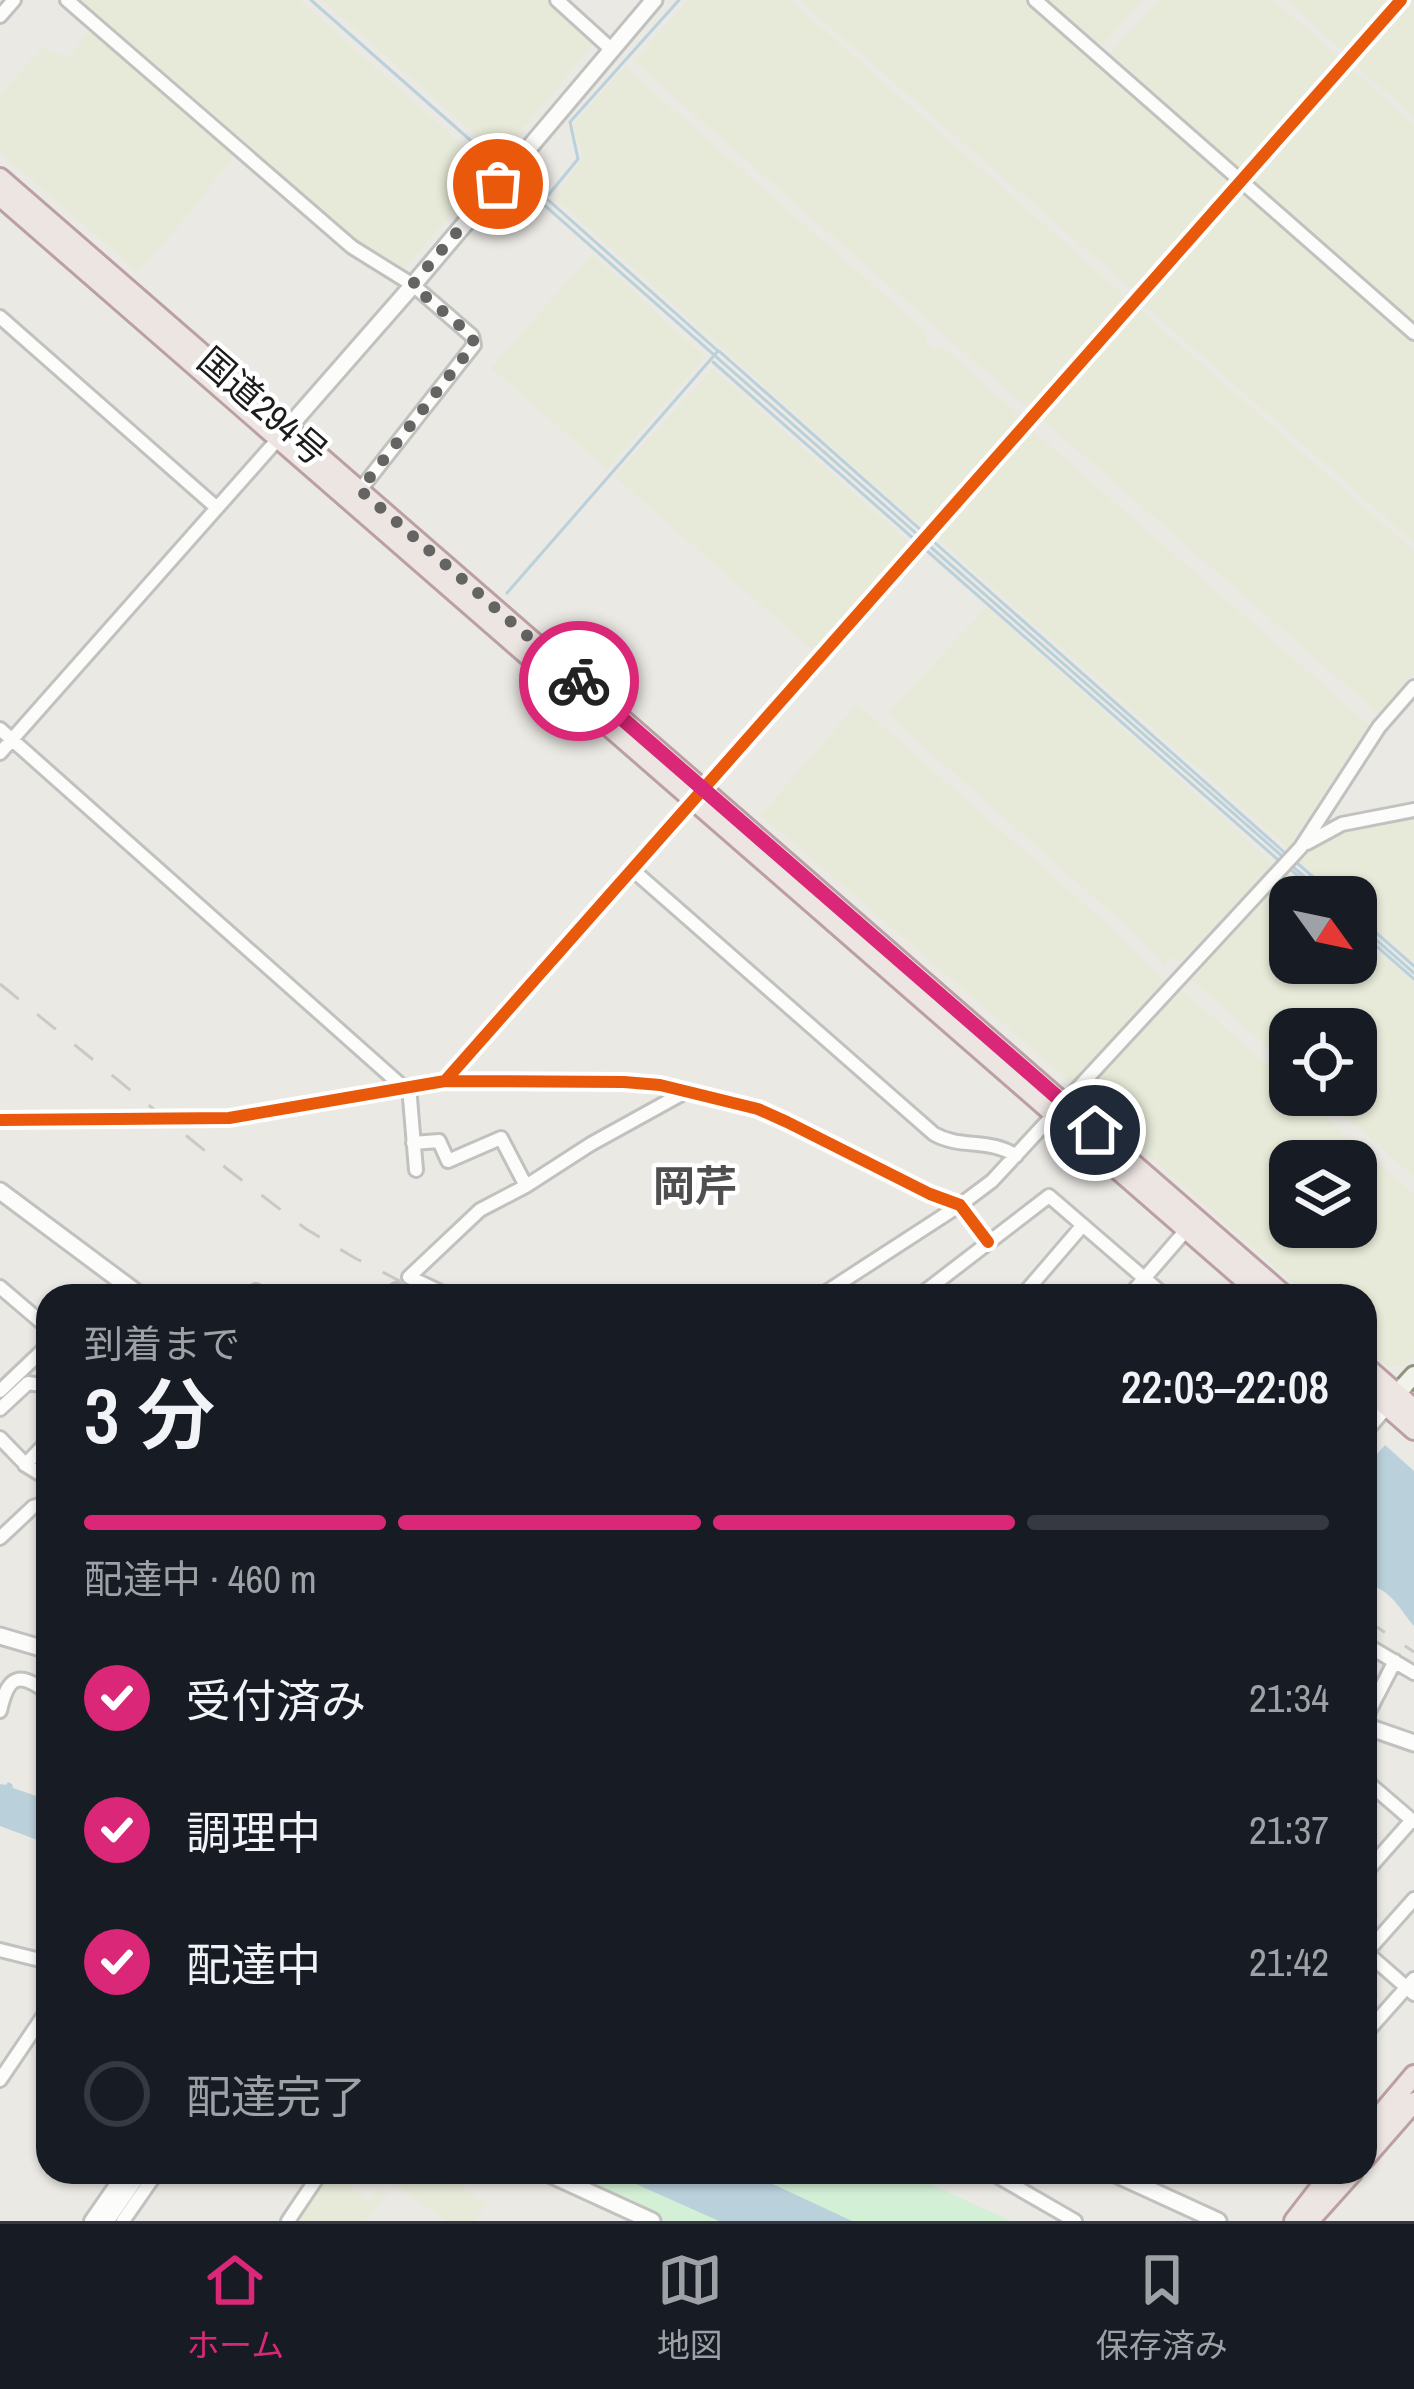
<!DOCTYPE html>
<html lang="ja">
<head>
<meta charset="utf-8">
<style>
	:root { --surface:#171b24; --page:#20242c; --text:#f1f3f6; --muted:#9ea1a6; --line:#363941; --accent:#db2777 }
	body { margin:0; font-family:"Archivo Narrow","Noto Sans JP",sans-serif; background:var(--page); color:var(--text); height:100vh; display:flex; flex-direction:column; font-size:45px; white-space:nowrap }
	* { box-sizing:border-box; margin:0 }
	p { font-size:39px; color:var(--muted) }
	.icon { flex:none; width:66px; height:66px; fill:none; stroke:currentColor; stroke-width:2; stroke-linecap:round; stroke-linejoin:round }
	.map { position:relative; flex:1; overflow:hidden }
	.panel { position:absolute; left:36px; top:1284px; width:1341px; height:900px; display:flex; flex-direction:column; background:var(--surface); border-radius:36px; box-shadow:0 3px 9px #0004 }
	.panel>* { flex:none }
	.needle { width:78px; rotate:123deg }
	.controls { position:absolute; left:1269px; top:876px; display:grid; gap:24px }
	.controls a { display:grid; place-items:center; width:108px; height:108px; border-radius:24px; background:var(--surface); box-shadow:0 3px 9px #0004; font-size:60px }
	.pin { position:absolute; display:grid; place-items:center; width:102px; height:102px; color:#fff; margin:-51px; border:6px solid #fff; border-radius:50%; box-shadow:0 3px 12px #0007 }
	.courier { position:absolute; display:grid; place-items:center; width:120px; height:120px; margin:-60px; border:9px solid #db2777; border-radius:50%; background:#fff; color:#222; box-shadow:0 3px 15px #0007 }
	.head em { font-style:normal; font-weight:600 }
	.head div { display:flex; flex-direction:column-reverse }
	.head { display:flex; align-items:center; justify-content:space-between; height:204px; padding:0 48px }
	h1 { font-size:78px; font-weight:600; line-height:90px }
	.bar { display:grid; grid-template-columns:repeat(4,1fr); gap:18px 12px; align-content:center; height:144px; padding:0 48px }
	.bar i { height:15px; border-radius:9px; background:var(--line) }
	.bar .on { background:var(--accent) }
	.bar p { grid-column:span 4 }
	ol { padding:0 48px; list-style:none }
	li { display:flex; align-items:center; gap:36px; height:132px }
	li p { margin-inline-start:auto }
	li .icon { padding:12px; border-radius:50%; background:var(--accent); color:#fff; stroke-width:4 }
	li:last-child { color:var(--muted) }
	li i { width:66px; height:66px; border:6px solid var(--line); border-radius:50% }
	.tabs { display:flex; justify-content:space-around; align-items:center; height:168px; border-top:3px solid var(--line); background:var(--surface); font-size:33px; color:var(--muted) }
	.tabs a { display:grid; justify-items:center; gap:6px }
	.tabs .on { color:var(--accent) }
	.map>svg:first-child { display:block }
	.farmland { fill:#e7ead8; fill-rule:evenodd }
	.park { fill:#d3efd6 }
	.water { fill:#bad1db }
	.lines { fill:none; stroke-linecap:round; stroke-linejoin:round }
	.stream { stroke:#bad1db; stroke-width:3 }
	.minor-casing { stroke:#c1c1bf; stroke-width:18 }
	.tertiary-casing { stroke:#c1c1bf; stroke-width:21 }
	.secondary-casing { stroke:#8f927e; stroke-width:22 }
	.trunk-casing { stroke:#bc9fa4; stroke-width:24 }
	.minor { stroke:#fcfcfb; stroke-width:12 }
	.tertiary { stroke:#fcfcfb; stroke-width:15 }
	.secondary { stroke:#f1f2ea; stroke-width:16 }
	.trunk { stroke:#ece5e1; stroke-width:18 }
	.rail { stroke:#c9c9c8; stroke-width:3; stroke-dasharray:24 24; stroke-linecap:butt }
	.cycleway-casing { stroke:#fff; stroke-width:20 }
	.cycleway { stroke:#e8590c; stroke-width:12 }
	.done { stroke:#646462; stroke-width:12; stroke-dasharray:0 21.6 }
	.route { stroke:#db2777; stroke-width:15 }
	.labels { text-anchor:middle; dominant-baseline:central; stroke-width:9; stroke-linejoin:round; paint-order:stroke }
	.street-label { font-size:36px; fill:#1c1c1c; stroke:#fff }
	.quarter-label { font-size:42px; font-weight:bold; fill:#4f4f4f; stroke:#fff }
</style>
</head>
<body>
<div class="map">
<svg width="1414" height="2221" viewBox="0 0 1414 2221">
	<rect width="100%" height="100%" fill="#eae9e4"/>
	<path class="farmland" d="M81,0h218l191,169 -86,99 -54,-33z
		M322,0h226l47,42 -95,114z
		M688,0h102l337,298 -92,107h-11l-390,-344z
		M799,0h226l205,181 -97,109z
		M1048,0h95l-41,46z
		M1158,0h115l66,57 -98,114 -130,-118z
		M1285,0h107l-46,53z
		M1407,0h7v117l-62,-55z
		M92,27l142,127 -41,55 -55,63 -138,-120v-58l44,-47 24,11z
		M625,67l300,264 1,11 9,8 5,-5 80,71v6l-95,108 -370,-332 28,-40 -10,-34z
		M1349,67l65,57v198l-163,-142z
		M1242,190l172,151v201l-272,-239z
		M592,254l113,103 -98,112 -116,-101z
		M1138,308l276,243v123l-35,40 -338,-296z
		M713,369l198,175 -95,109 -202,-177z
		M1033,431l336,294 -81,123 -352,-311z
		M987,607l286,256 -93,99 -11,-5 -5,8 -24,-27 -253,-224z
		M857,704l266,234 41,44 -93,100 -310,-267z
		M1414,816v146l-58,-51v-14h-16l-41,-36 18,-17 21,-12z
		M1287,872l29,25h-26v66h66v-31l58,51v194l-92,-82h34v-66h-66v38l-101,-90z
		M1181,989l109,96v10h11l113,99v163l-8,9h-19l-22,-20v-50h-57l-228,-201zM1290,1161h66v66h-66z
		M377,2172h63l46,32 -12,17h-27z
		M328,2173l42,28 9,-13 8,5 -20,28h-72z"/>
	<path class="park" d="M558,2172h347l105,49h-345z"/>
	<path class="water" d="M1385,1445l29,26v155c-15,-17 -22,-37 -49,-42v-116z
		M8,1782l4,2 1,4 35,12v44l-48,-18v-42l6,1z
		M609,2172h138l105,49h-133z"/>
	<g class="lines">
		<path class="stream" d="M311,0l183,161
			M517,181l401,354
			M719,351l203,180
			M713,362l201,177
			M925,542l358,315
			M934,542l350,310
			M926,550l351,309
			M507,593l211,-242 -172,-153 32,-39 -8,-37 109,-122
			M1296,862l40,35
			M1292,866l36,31
			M1290,869l32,28
			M1356,915l58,51
			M1356,922l58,51
			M1356,928l58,51
			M1173,976l52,-56
			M1071,1086l93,-100"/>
		<defs>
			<path id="minor" d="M67,0l285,247 61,38 59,51 2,9 -114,145
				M557,0l54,49
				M1035,0l379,333
				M0,16l14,-16
				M0,317l217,191
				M0,729l403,358
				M0,753l278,-314
				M1307,843l35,-19 72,-14
				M634,871l300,263c26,15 57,4 82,22
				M445,1081l956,-1081
				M409,1086l7,84
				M0,1120l229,-2 216,-37 179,1 36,3 98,24 29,13 143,72 30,11 28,37
				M413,1143l26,-2 9,20 53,-23 25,48
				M0,1287l48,41
				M251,1296l5,-5 7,5
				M389,1296l7,-6
				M449,1296l-40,-19 71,-67 46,-24 65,-42 96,-53
				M820,1296l140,-91 32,-24 309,-334 78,-120 35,-40
				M919,1296l130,-100 116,100
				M1022,1296l61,-71
				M1129,1296l58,-67
				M0,1391l44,-42
				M0,1409l28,-26 12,2 8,-9
				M0,1438l27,28 21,13
				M25,1465l23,-24
				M0,1538l33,-31 15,-5
				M1365,1644l49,29
				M0,1711c8,-34 17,-41 48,-18
				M1365,1719l30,-58
				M1365,1780l49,42
				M1365,1873l47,-53
				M0,1950l48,12
				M1366,1952l48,42
				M1365,1954l49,-55
				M1365,2034l49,-55
				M0,2080l48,-71
				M990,2172l85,49
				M91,2221l34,-49
				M123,2221l34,-49
				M288,2221l33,-49"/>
			<path id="tertiary" d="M280,437l133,-152 241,-285
				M0,1191l141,105
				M1365,1430l21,-24
				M0,1636l48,14
				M1365,1726l49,17
				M545,2172l107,49
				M1111,2172l107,49
				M106,2221l34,-49"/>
			<path id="secondary" d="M1390,1401l24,-26"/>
			<path id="trunk" d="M0,178l1285,1118
				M0,196l1263,1100
				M1365,1366l49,43
				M1365,1387l49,43
				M1365,2133l49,-58
				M1365,2158l49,-56
				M1294,2221l38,-49
				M1309,2221l44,-49"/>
		</defs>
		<use href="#minor" class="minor-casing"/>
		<use href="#tertiary" class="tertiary-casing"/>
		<use href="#secondary" class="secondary-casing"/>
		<use href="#trunk" class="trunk-casing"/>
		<use href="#minor" class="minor"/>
		<use href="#tertiary" class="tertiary"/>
		<use href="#secondary" class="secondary"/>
		<use href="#trunk" class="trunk"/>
		<path class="rail" d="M0,984l226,184 80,61 49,29 74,38
			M1365,1619l49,33"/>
		<defs>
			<path id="cycleway" d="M445,1081l956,-1081
				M0,1120l229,-2 216,-37 179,1 36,3 98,24 29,13 143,72 30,11 28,37"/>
		</defs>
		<use href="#cycleway" class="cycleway-casing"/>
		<use href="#cycleway" class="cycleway"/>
	</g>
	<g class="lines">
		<path class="done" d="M498,184l-86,101 60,51 2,8 -114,146 219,191"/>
		<path class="route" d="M579,681l516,449"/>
	</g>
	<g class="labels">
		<g class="street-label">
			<text transform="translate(263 406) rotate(41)">国道294号</text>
		</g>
		<g class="quarter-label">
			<text x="695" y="1186">岡芹</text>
		</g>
	</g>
</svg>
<div class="controls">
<a><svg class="needle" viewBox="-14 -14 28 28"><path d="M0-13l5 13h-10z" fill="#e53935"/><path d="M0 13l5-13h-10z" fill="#9ea1a6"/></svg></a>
<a><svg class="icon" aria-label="locate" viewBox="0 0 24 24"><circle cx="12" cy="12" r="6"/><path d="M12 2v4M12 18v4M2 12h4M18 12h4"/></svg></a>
<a><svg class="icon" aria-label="layers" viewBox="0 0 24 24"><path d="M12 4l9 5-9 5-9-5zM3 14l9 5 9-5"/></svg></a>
</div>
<div class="pin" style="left:498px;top:184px;background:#ea580c"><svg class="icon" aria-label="bag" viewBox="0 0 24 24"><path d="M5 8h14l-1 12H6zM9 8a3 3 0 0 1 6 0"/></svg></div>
<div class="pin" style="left:1095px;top:1130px;background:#1f2937"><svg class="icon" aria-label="home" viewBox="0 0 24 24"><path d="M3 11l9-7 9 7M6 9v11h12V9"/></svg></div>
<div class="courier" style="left:579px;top:681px"><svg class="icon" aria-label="bike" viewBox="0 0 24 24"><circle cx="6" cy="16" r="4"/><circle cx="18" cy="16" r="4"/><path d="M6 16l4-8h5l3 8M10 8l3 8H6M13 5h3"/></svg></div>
<section class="panel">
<div class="head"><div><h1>3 分</h1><p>到着まで</p></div><em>22:03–22:08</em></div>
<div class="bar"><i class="on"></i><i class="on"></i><i class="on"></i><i></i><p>配達中 · 460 m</p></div>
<ol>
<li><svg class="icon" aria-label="check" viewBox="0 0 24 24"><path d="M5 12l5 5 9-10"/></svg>受付済み<p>21:34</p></li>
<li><svg class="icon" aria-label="check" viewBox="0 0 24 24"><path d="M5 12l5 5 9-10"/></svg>調理中<p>21:37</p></li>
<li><svg class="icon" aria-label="check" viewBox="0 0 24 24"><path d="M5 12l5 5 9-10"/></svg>配達中<p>21:42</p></li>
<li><i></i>配達完了</li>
</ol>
</section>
</div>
<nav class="tabs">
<a class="on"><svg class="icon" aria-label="home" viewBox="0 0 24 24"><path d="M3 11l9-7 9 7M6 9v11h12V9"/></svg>ホーム</a>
<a><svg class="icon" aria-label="map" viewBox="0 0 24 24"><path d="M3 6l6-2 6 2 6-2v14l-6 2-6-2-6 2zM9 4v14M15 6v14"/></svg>地図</a>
<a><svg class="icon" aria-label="saved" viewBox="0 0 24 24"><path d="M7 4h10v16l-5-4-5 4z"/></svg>保存済み</a>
</nav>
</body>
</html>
